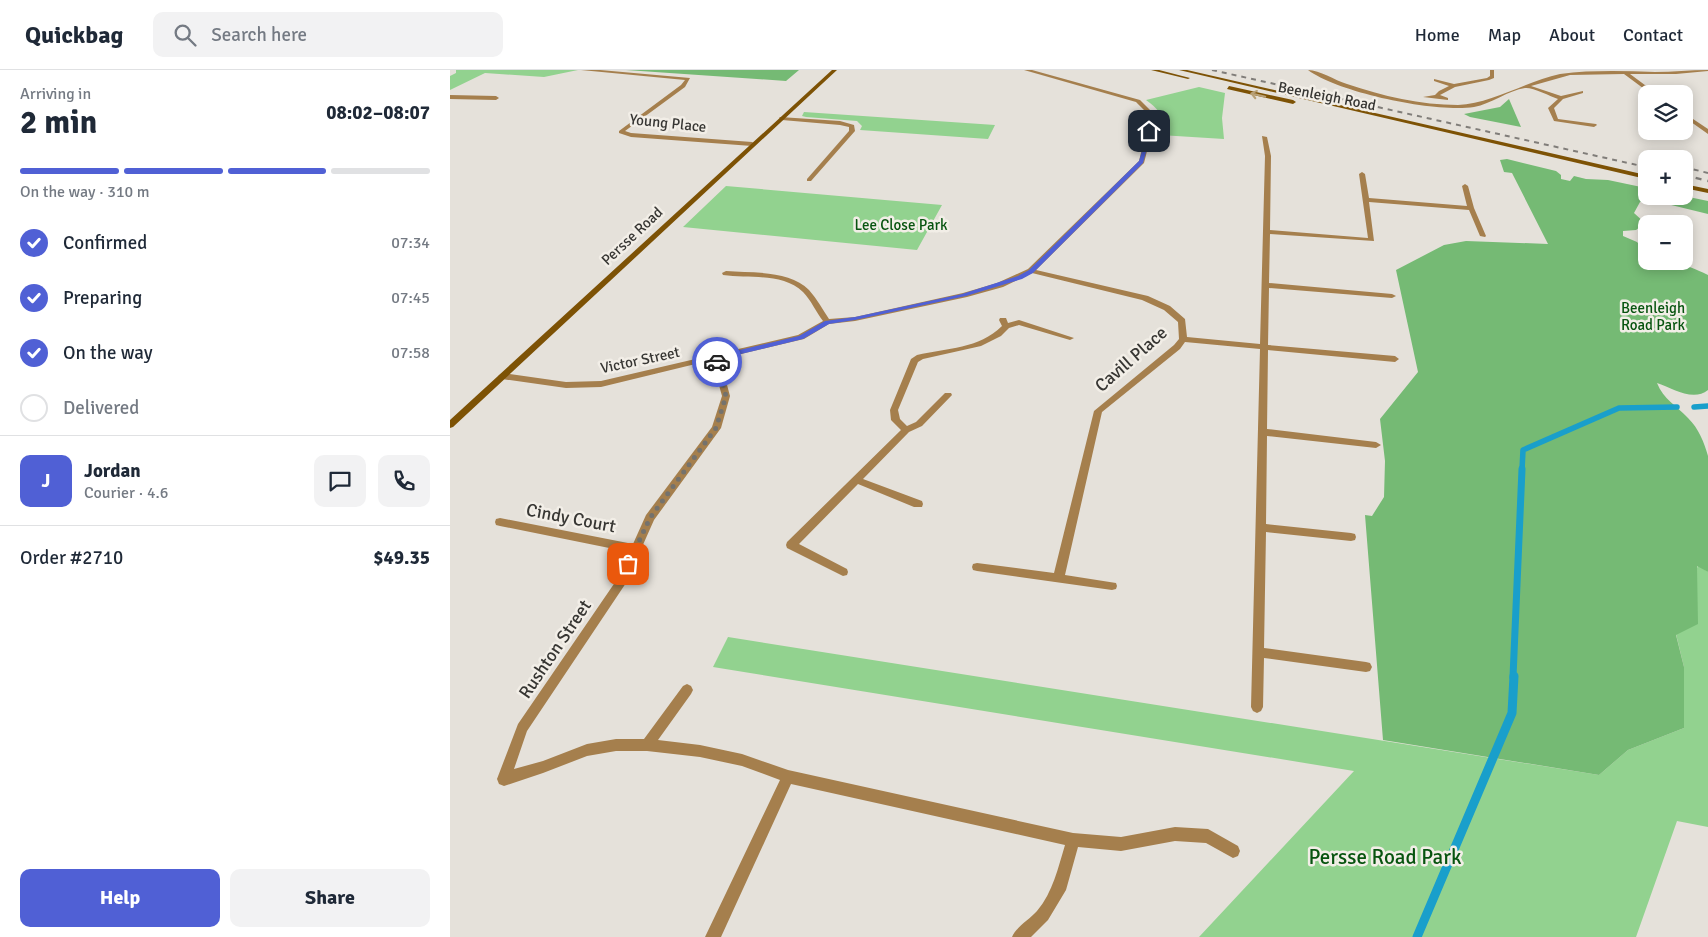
<!DOCTYPE html>
<html lang="en">
<head>
<meta charset="utf-8">
<style>
	:root { --surface:#fff; --page:#f2f2f3; --text:#1f2937; --muted:#747a83; --line:#e0e1e3; --accent:#5060d5 }
	body { margin:0; font-family:Signika,sans-serif; background:var(--page); color:var(--text); height:100vh; display:flex; flex-direction:column; font-size:19px; white-space:nowrap }
	* { box-sizing:border-box; margin:0 }
	p { font-size:16px; color:var(--muted) }
	.icon { flex:none; width:28px; height:28px; fill:none; stroke:currentColor; stroke-width:2; stroke-linecap:round; stroke-linejoin:round }
	.map { position:relative; flex:1; overflow:hidden }
	.panel { display:flex; flex-direction:column; background:var(--surface); width:450px }
	.panel>* { flex:none }
	.tools { position:absolute; left:1188px; top:15px; display:grid; gap:10px }
	.tools a { display:grid; place-items:center; width:55px; height:55px; border-radius:10px; background:var(--surface); box-shadow:0 2px 12px #0003; font-size:25px }
	.pin { position:absolute; display:grid; place-items:center; width:42px; height:42px; color:#fff; margin:-21px; border-radius:10px; box-shadow:0 2px 8px #0006 }
	.courier { position:absolute; display:grid; place-items:center; width:50px; height:50px; margin:-25px; border:4px solid #5060d5; border-radius:50%; background:#fff; color:#222; box-shadow:0 1px 6px #0007 }
	.overview em { font-style:normal; font-weight:800 }
	.overview div { display:flex; flex-direction:column-reverse }
	.overview { display:flex; align-items:center; justify-content:space-between; height:85px; padding:0 20px }
	h1 { font-size:32px; font-weight:800; line-height:38px }
	.bar { display:grid; grid-template-columns:repeat(4,1fr); gap:8px 5px; align-content:center; height:60px; padding:0 20px }
	.bar i { height:6px; border-radius:4px; background:var(--line) }
	.bar .active { background:var(--accent) }
	.bar p { grid-column:span 4 }
	.line { display:flex; align-items:center; gap:12px; padding:0 20px; border-top:1px solid var(--line) }
	.line div { flex:1 }
	.round { display:grid; place-items:center; flex:none; width:52px; height:52px; border-radius:10px; background:var(--page) }
	ol { padding:0 20px; list-style:none }
	li { display:flex; align-items:center; gap:15px; height:55px }
	li p { margin-inline-start:auto }
	li .icon { padding:5px; border-radius:50%; background:var(--accent); color:#fff; stroke-width:4 }
	li:last-child { color:var(--muted) }
	li i { width:28px; height:28px; border:2px solid var(--line); border-radius:50% }
	.cta { display:flex; gap:10px; margin-top:auto; padding:10px 20px }
	.cta a { flex:1; height:58px; border-radius:10px; background:var(--accent); color:#fff; font-size:20px; font-weight:800; line-height:58px; text-align:center }
	.cta a+a { background:var(--page); color:var(--text) }
	header { display:flex; align-items:center; gap:30px; box-sizing:border-box; height:70px; padding:0 25px; background:var(--surface); border-bottom:1px solid var(--line) }
	header strong { font-size:24px }
	nav { display:flex; gap:28px; margin-inline-start:auto; font-size:18px }
	.search { width:350px; height:45px; background:var(--page); display:flex; align-items:center; gap:12px; box-sizing:border-box; padding:0 18px; border-radius:10px; color:var(--muted); font-size:19px }
	main { display:flex; flex:1; min-height:0 }
	.map>svg:first-child { display:block }
	.green { fill:#92d28f }
	.forest { fill:#75ba74 }
	.lines { fill:none; stroke-linecap:round; stroke-linejoin:round }
	.stream-far2 { stroke:#199fcb; stroke-width:5.5 }
	.stream-far1 { stroke:#199fcb; stroke-width:7 }
	.stream { stroke:#199fcb; stroke-width:9 }
	.street { fill:#a57f4d; fill-rule:evenodd }
	.secondary { fill:#7d5205; fill-rule:evenodd }
	.rail-far1 { stroke:#807d79; stroke-width:2; stroke-dasharray:5 5; stroke-linecap:butt }
	.rail { stroke:#807d79; stroke-width:2.5; stroke-dasharray:6 6; stroke-linecap:butt }
	.oneway { stroke:#b8a076 }
	.route { fill:#5060d5 }
	.done { stroke:#74726d; stroke-width:5; stroke-dasharray:0 9 }
	.labels { text-anchor:middle; dominant-baseline:central; stroke-width:5; stroke-linejoin:round; paint-order:stroke }
	.far-street-label { font-size:15px; fill:#373633; stroke:#f2eee7 }
	.far-park-label { font-size:15px; fill:#07540f; stroke:#f2eee7 }
	.street-label { font-size:18px; fill:#373633; stroke:#f2eee7 }
	.near-park-label { font-size:21px; fill:#07540f; stroke:#f2eee7 }
</style>
</head>
<body>
<header>
<strong>Quickbag</strong>
<div class="search"><svg class="icon" aria-label="search" viewBox="0 0 24 24"><circle cx="10" cy="10" r="6"/><path d="M15 15l6 6"/></svg>Search here</div>
<nav><a>Home</a><a>Map</a><a>About</a><a>Contact</a></nav>
</header>
<main>
<section class="panel">
<div class="overview"><div><h1>2 min</h1><p>Arriving in</p></div><em>08:02–08:07</em></div>
<div class="bar"><i class="active"></i><i class="active"></i><i class="active"></i><i></i><p>On the way · 310 m</p></div>
<ol>
<li><svg class="icon" aria-label="check" viewBox="0 0 24 24"><path d="M5 12l5 5 9-10"/></svg>Confirmed<p>07:34</p></li>
<li><svg class="icon" aria-label="check" viewBox="0 0 24 24"><path d="M5 12l5 5 9-10"/></svg>Preparing<p>07:45</p></li>
<li><svg class="icon" aria-label="check" viewBox="0 0 24 24"><path d="M5 12l5 5 9-10"/></svg>On the way<p>07:58</p></li>
<li><i></i>Delivered</li>
</ol>
<div class="line" style="height:90px"><b class="round" style="background:var(--accent);color:#fff">J</b><div><b>Jordan</b><p>Courier · 4.6</p></div><a class="round"><svg class="icon" aria-label="chat" viewBox="0 0 24 24"><path d="M4 5h16v11H9l-5 4z"/></svg></a><a class="round"><svg class="icon" aria-label="phone" viewBox="0 0 24 24"><path d="M5 4h4l2 5-3 2q2 4 5 5l2-3 5 2v4C11 20 4 13 5 4z"/></svg></a></div>
<div class="line" style="height:65px"><div>Order #2710</div><b>$49.35</b></div>
<div class="cta"><a>Help</a><a>Share</a></div>
</section>
<div class="map">
<svg width="1258" height="867" viewBox="0 0 1258 867">
	<rect width="100%" height="100%" fill="#e5e1da"/>
	<path class="green" d="M6,0h122l-34,7 -59,-4 -35,17v-14l6,-3z
		M749,17l26,6 -3,25 2,21 -64,-4c4,-19 2,-23 -14,-35z
		M354,42l191,13 -7,14 -128,-9 2,-4 -5,-5 -51,-4 -4,-1z
		M276,116l216,19 -25,45 -234,-23z
		M1248,495l10,7v255l-31,-6 -41,116h-437l155,-166 -641,-104 15,-30 871,138 29,-25 56,-22v-61l-8,-33z"/>
	<path class="forest" d="M176,0h173l-13,11z
		M1059,29l12,28 -51,-10 -6,-3 36,-7z
		M1057,89l49,12 5,4v4l9,2 4,-5 12,3 22,1 38,8v8h38l24,5v13l-49,-12h-19l-6,11 11,10 -9,7 -13,1v5l14,6 9,10v9c28,0 37,2 62,14v115c-15,12 -36,-2 -51,-7 6,16 20,23 31,35 11,11 16,24 20,38v116l-11,-6 1,58 -22,11 8,32v61l-56,22 -29,25 -216,-35 -18,-225 7,1 12,-19 1,-36 -5,-42 38,-47 -22,-102 48,-25 22,-4 82,3 -36,-71 -8,-1 -4,-12z"/>
	<g class="lines">
		<path class="stream-far2" d="M1244,337l14,-1
			M1072,400l1,-20 96,-42 58,-1"/>
		<path class="stream-far1" d="M1063,607l9,-208"/>
		<path class="stream" d="M967,867l95,-224 2,-37"/>
		<path class="street" d="M131,0h19l90,8 -5,9 -60,44 6,2 121,9 3,2 -3,2 -121,-9 -12,-4v-2l62,-46 4,-5z
			M574,0h8l108,30 16,16 -12,47 -108,107 112,26 22,10 15,13 2,18 73,7 5,-188 -3,-20 5,1 4,19 -1,74 98,8 -9,-64 3,-2 3,2 4,24 98,8 -5,-20 3,-2 3,2 6,22 12,28 -1,1 -5,-1 -11,-26 -100,-8 5,39 -104,-7 -1,49 123,11 4,2 -4,2 -123,-10 -1,57 127,11 4,3 -4,3 -127,-12 -1,79 109,13 5,3 -5,3 -109,-12 -1,88 85,9 4,1 1,3 -1,3 -4,1 -85,-9 -2,116 102,14 4,1 2,4 -2,4 -4,1 -102,-14 -1,49 -2,4 -4,2 -4,-2 -2,-4 9,-358 -75,-7 -5,7 -78,63 -37,163 51,8 1,3 -1,3 -4,1 -135,-19 -4,-1 -1,-3 1,-3 4,-1 77,10 40,-162 80,-66 5,-6 -1,-17 -14,-12 -22,-10 -110,-27 -29,14 -36,10 -112,24 -26,3 -25,15 -84,20 10,37 -9,32 -67,92 -28,63 -99,148 -13,38 29,-8 44,-17 29,-5h28l39,-53 4,-2 4,2 2,4 -2,4 -33,46 42,5 42,9 46,16 285,63 48,4 54,-10 33,2 30,17 2,5 -2,5 -5,2 -27,-15 -31,-2 -54,10 -43,-4 -12,43 -18,30 -17,17h-19c5,-11 17,-17 25,-26 16,-19 21,-43 28,-66l-274,-61 -70,153h-16l75,-157 -38,-14 -42,-9 -53,-6h-31l-29,5 -44,17 -39,13 -5,-2 -2,-5 21,-55 100,-146 11,-26 -129,-26 -4,-1 -1,-3 1,-3 4,-1 133,26 13,-29 66,-88 10,-31 -10,-36 -111,27 -35,1 -64,-9 -4,-3 4,-3 64,9 35,-1 197,-46 25,-14c-7,-9 -12,-21 -20,-29 -21,-20 -54,-13 -80,-17l-1,-2 4,-2c26,2 64,-1 83,19 8,9 14,20 20,29l26,-2 108,-24 34,-10 31,-14 111,-108 11,-45 -14,-14z
			M858,0c12,0 26,10 39,14 35,12 74,21 111,21 33,-1 69,-24 102,-31 31,-4 63,-3 95,-2 18,0 35,-2 53,-2v1l-32,3h-46l27,20h-6l-27,-20 -54,1 -39,11 30,10 22,-5v2l-20,6 -9,9 4,11 38,5 1,1 -3,2 -40,-6 -6,-13 10,-9c-8,-3 -26,-12 -33,-11 -16,2 -34,16 -51,19 -38,6 -135,-14 -166,-37z
			M1040,0h4v8l-5,2 -34,7 -15,8 8,3v2l-25,-3 12,-2 4,-4 10,-5 -15,-5v-2l20,5 33,-6 3,-2z
			M0,25l46,1 3,2 -3,2 -46,-1z
			M1234,43l24,16v5l-24,-17z
			M330,47l60,4 14,4 1,6 -44,50h-4v-2l42,-48v-4l-9,-2 -58,-5 -3,-2z
			M550,248h6l2,5 11,-3 55,18 -4,2 -51,-15 -10,3 -8,8 -20,10 -58,13 -5,3 -20,48 2,9 7,7 9,-4 29,-29h6l1,2 -30,31 -13,6 -46,47 59,22 1,3 -1,3h-8l-56,-23 -59,60 48,25 1,3 -1,3 -4,1 -56,-28 -1,-3 1,-3 114,-112 -10,-10 -1,-10 21,-51 6,-4c30,-7 62,-6 85,-29l-3,-6z"/>
		<path class="secondary" d="M382,0h5l-384,357 -3,1v-8z
			M701,0h8l31,8 -2,1z
			M729,0h8l459,105v4z
			M779,16l64,14 3,2 -3,2 -66,-15z
			M1234,114l24,5v4l-24,-5z"/>
		<path class="rail-far1" d="M762,0l434,97
			M1234,97l24,6"/>
		<path class="rail" d="M1234,105l24,6"/>
	</g>
	<defs><path id="oneway-shaft" d="M-6 0H5M1.5-3L5.5 0L1.5 3" fill="none" stroke-width="1.6" stroke-linecap="round" stroke-linejoin="round" transform="scale(1.25)"/></defs>
	<use class="oneway" href="#oneway-shaft" transform="translate(808 25) rotate(-167)"/>
	<path class="route" d="M698,60l4,1 -9,32 -110,110 -11,6 -56,17 -111,24 -26,4 -26,15 -83,20v4l-6,-1v-6l85,-20 26,-15 30,-4 107,-23 56,-18 11,-6 110,-109z"/>
	<g class="lines">
		<path class="done" d="M178,494l22,-46 66,-90 10,-32 -9,-34"/>
	</g>
	<g class="labels">
		<g class="far-street-label">
			<text transform="translate(877 26) rotate(11)">Beenleigh Road</text>
			<text transform="translate(218 53) rotate(6)">Young Place</text>
			<text transform="translate(182 166) rotate(-43)">Persse Road</text>
			<text transform="translate(190 290) rotate(-12)">Victor Street</text>
		</g>
		<g class="far-park-label">
			<text x="451" y="155">Lee Close Park</text>
			<text x="1203" y="238">Beenleigh<tspan x="1203" dy="17">Road Park</tspan></text>
		</g>
		<g class="street-label">
			<text transform="translate(681 289) rotate(-41)">Cavill Place</text>
			<text transform="translate(121 448) rotate(11)">Cindy Court</text>
			<text transform="translate(105 579) rotate(-56)">Rushton Street</text>
		</g>
		<g class="near-park-label">
			<text x="935" y="787">Persse Road Park</text>
		</g>
	</g>
</svg>
<div class="tools">
<a><svg class="icon" aria-label="layers" viewBox="0 0 24 24"><path d="M12 4l9 5-9 5-9-5zM3 14l9 5 9-5"/></svg></a>
<a>+</a>
<a>−</a>
</div>
<div class="pin" style="left:178px;top:494px;background:#ea580c"><svg class="icon" aria-label="bag" viewBox="0 0 24 24"><path d="M5 8h14l-1 12H6zM9 8a3 3 0 0 1 6 0"/></svg></div>
<div class="pin" style="left:699px;top:61px;background:#1f2937"><svg class="icon" aria-label="home" viewBox="0 0 24 24"><path d="M3 11l9-7 9 7M6 9v11h12V9"/></svg></div>
<div class="courier" style="left:267px;top:292px"><svg class="icon" aria-label="car" viewBox="0 0 24 24"><path d="M5 17H2v-5l4-1 3-4h7l3 4 3 1v5h-3M9 17h6M6 11h13"/><circle cx="7" cy="17" r="2"/><circle cx="17" cy="17" r="2"/></svg></div>
</div>
</main>
</body>
</html>
